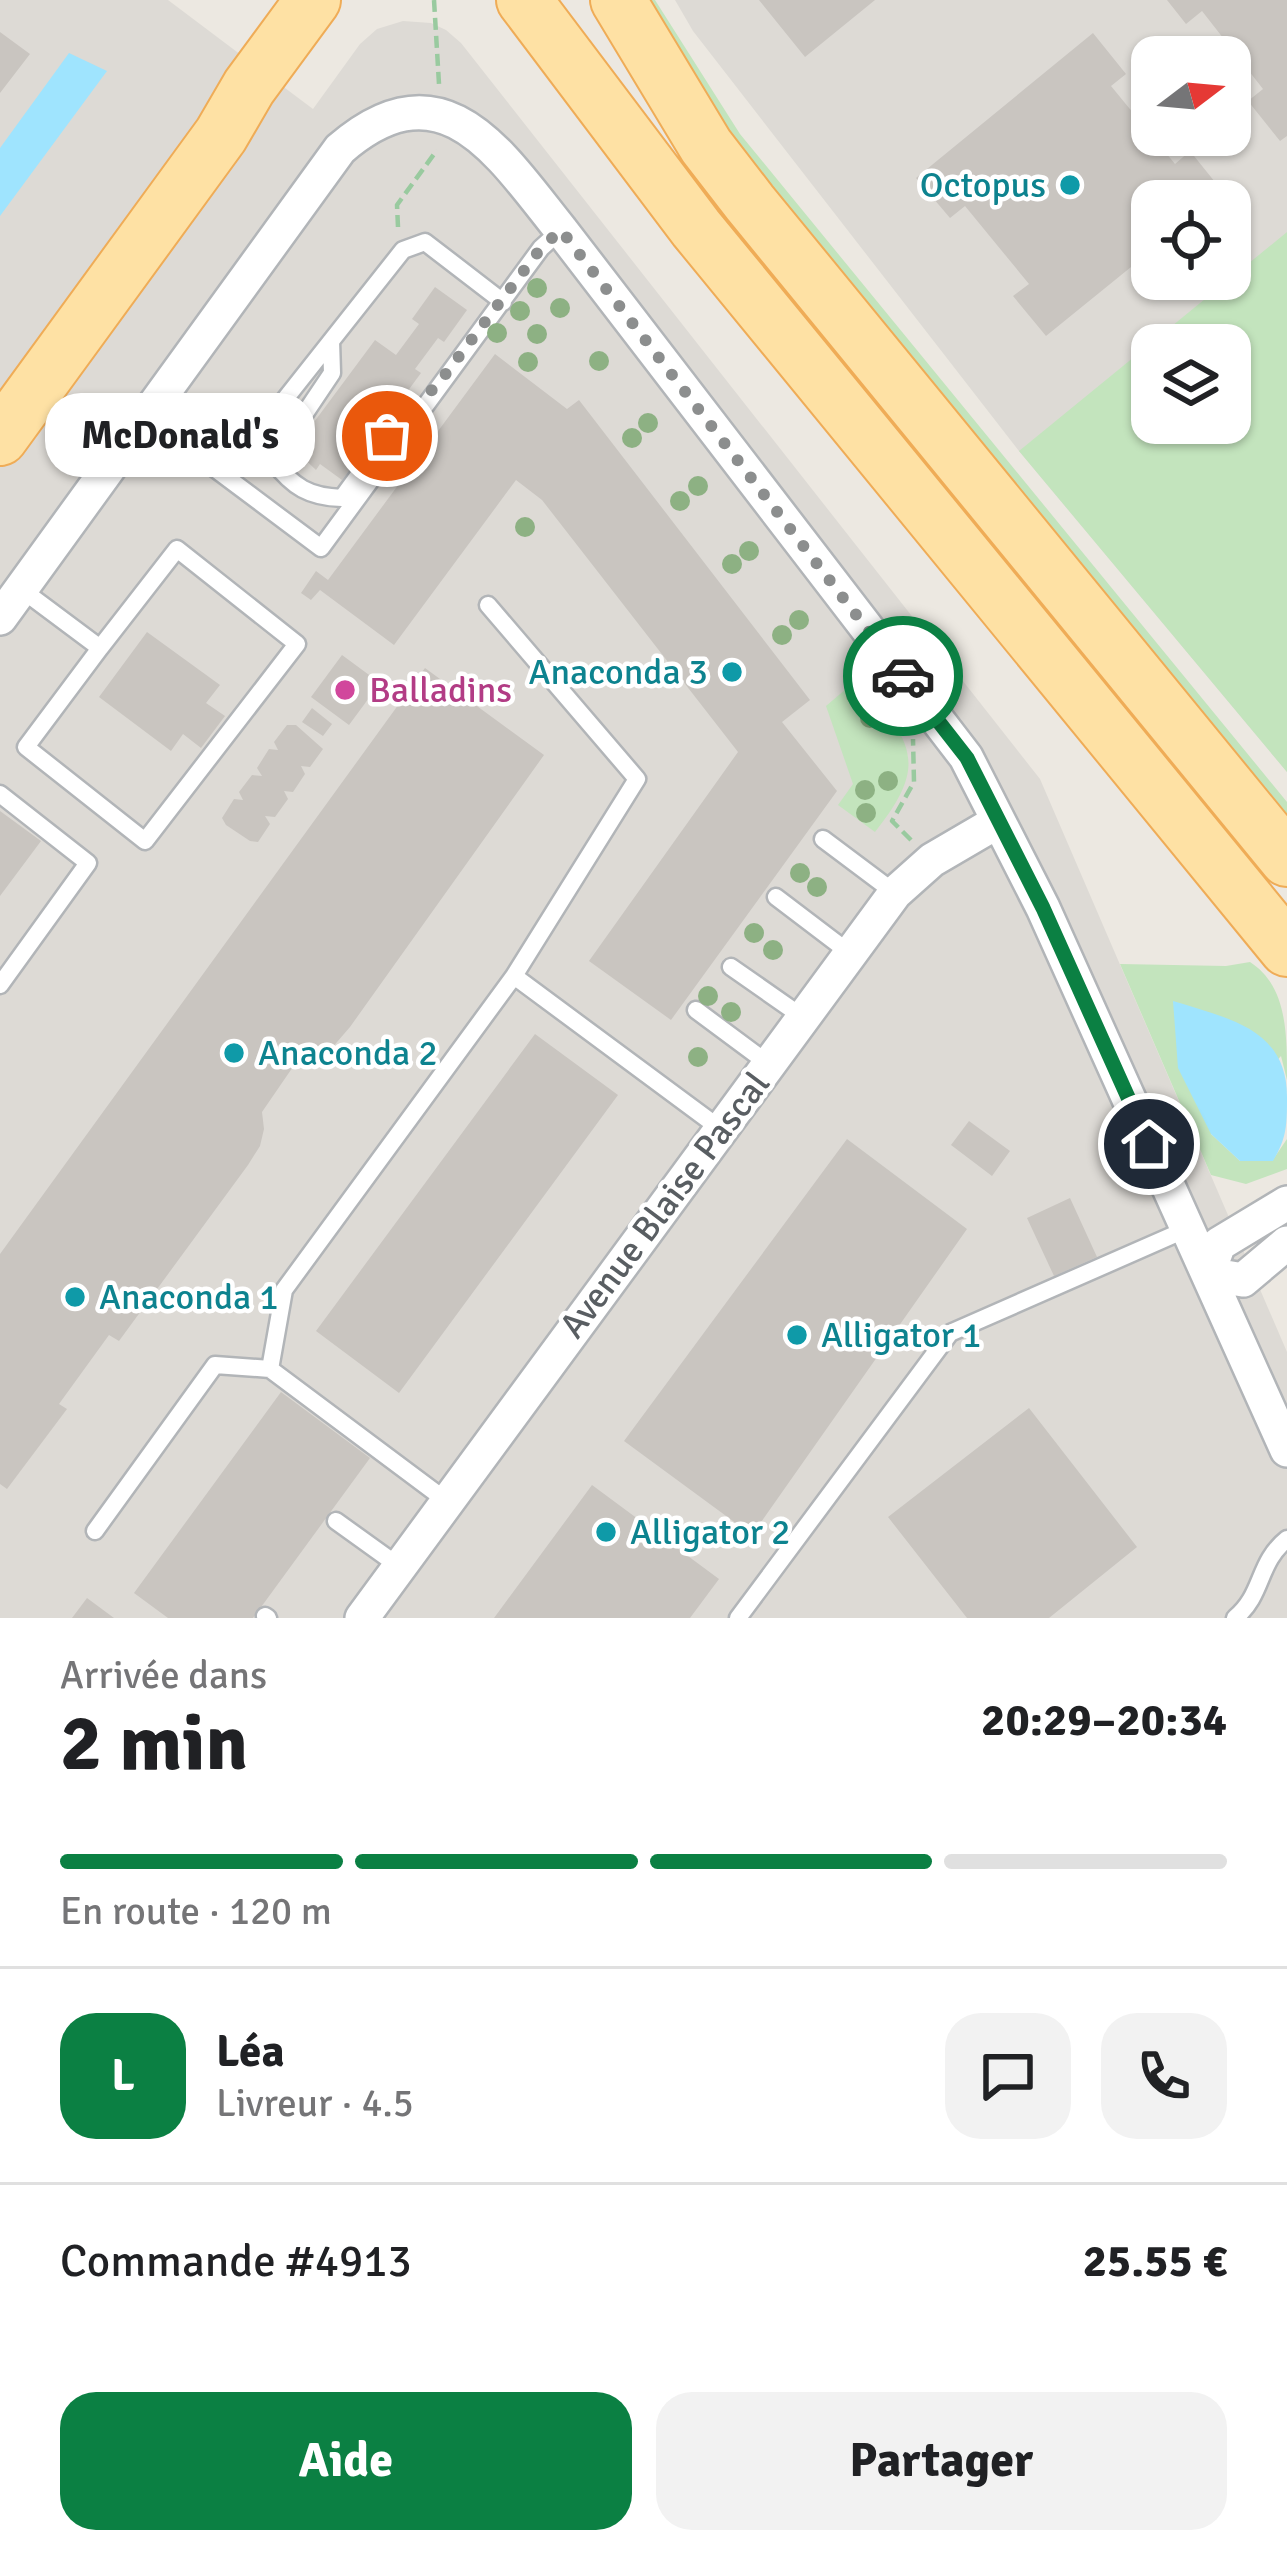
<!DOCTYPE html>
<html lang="fr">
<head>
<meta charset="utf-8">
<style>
	:root { --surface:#fff; --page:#f2f2f2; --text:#202124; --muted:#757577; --line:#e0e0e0; --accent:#0b8043 }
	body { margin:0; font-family:Signika,sans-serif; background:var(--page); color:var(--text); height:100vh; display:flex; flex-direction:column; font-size:45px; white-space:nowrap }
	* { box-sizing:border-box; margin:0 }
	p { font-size:39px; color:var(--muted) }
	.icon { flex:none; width:66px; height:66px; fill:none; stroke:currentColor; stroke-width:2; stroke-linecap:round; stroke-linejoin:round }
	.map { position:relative; height:1618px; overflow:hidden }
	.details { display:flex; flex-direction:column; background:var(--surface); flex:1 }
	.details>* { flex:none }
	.needle { width:78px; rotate:74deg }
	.controls { position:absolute; left:1131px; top:36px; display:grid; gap:24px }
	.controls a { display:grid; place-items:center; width:120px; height:120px; border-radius:24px; background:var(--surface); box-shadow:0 3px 9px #0004; font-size:60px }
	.pin { position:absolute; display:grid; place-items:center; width:102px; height:102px; color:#fff; margin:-51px; border:6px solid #fff; border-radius:50%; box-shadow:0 3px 12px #0007 }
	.courier { position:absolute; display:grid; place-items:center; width:120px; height:120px; margin:-60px; border:9px solid #0b8043; border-radius:50%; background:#fff; color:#222; box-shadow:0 3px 15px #0007 }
	.bubble { position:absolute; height:84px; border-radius:36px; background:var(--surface); box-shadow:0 3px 9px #0004; font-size:39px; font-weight:700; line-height:84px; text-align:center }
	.summary em { font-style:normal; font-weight:700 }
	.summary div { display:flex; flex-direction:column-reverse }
	.summary { display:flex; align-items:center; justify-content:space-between; height:204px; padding:0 60px }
	h1 { font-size:78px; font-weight:700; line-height:90px }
	.bar { display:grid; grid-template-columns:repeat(4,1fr); gap:18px 12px; align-content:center; height:144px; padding:0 60px }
	.bar i { height:15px; border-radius:9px; background:var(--line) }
	.bar .current { background:var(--accent) }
	.bar p { grid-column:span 4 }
	.line { display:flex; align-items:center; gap:30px; padding:0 60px; border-top:3px solid var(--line) }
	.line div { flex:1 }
	.round { display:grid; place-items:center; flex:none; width:126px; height:126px; border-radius:36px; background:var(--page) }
	.action { display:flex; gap:24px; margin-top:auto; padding:24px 60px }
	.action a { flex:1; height:138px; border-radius:36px; background:var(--accent); color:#fff; font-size:48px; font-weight:700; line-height:138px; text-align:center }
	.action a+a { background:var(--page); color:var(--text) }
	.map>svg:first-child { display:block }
	.industrial { fill:#dddad5; fill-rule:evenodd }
	.green { fill:#c3e4bd; fill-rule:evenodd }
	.water { fill:#9fe4fe }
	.building { fill:#c9c5c0 }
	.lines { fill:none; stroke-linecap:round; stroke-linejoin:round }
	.lane-casing { stroke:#b2b5b8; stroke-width:21 }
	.street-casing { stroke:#b2b5b8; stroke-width:38 }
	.primary-casing { stroke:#efac57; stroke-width:58 }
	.path { stroke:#99ca9f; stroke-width:4.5; stroke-dasharray:12 6; stroke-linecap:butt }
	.lane { stroke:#fff; stroke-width:16 }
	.street { stroke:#fff; stroke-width:33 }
	.primary { stroke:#fee1a4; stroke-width:54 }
	.tree { fill:#8db183 }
	.done { stroke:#8c8e8e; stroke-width:12; stroke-dasharray:0 21.6 }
	.route { stroke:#0b8043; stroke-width:15 }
	.culture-dot { fill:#0f9aa8; stroke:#fff; stroke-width:4.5 }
	.hotel-dot { fill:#d1479c; stroke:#fff; stroke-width:4.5 }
	.labels { text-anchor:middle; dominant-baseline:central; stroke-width:9; stroke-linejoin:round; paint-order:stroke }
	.culture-label { font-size:36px; fill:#0d838f; stroke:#fff; text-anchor:start }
	.hotel-label { font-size:36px; fill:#b23c85; stroke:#fff; text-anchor:start }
	.street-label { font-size:36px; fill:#595e62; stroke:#fff }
</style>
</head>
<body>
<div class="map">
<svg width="1287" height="1618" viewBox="0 0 1287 1618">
	<rect width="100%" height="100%" fill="#ece8e1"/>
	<path class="industrial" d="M0,0h168l145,109 47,-65 17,-15 26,-8 28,2 15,7 15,13 579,736 247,573v266h-1287z
		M675,0h612v772l-268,-321 -326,-420zM1152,57h78v78h-78zM1152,201h78v78h-78zM1152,345h78v78h-78z"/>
	<path class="green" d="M638,0h17l85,134 547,668v29l-529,-646z
		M1287,232v540l-268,-321zM1230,345v78h-78v-78z
		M860,677c49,65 72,84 15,155l-37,-27 15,-21 -27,-78z
		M1250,962c37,24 37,70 37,118l-6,-24 -70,78 29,27h32l15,-22v30l-41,15 -35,-9 -91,-211 106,2z"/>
	<path class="water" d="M69,53l38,18 -107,145v-68z
		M1173,1001c54,17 114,27 114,96 0,27 0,41 -14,64h-33l-29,-27 -33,-66z"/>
	<path class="building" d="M759,0h116l-70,57z
		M1167,0h120v136l-7,5 -32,-40 15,-12 -61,-78 -16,13z
		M0,32l30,22 -30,39z
		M1093,33l33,41 -15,12 64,78 15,-13 33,41 -11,9h-60v49l-106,86 -33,-40 16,-12 -64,-78 -15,12 -34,-40z
		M435,287l32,23 -23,32 -6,-4 -23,31 6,4 -79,107 -22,-16 -4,6 -22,-21 81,-109 21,15 23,-31 -7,-5z
		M495,354l72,55 12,-9 231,300 -28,22 55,69 -166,229 -82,-59 149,-209 -196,-252 -26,-20 -122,165 -74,-55 -9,10 -10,-7 15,-22 12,9z
		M147,632l73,53 -14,18 19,13 -24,32 -18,-14 -12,17 -72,-54z
		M342,655l38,28 -31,42 -38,-28z
		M425,668l119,87 -194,272 -19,22 -34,12 -35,51 2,17 -4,17 -12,19 -129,176 -10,-6 -50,69 8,5 -60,80 -7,-5v-230z
		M312,708l20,16 -9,12 -21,-14z
		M287,725h9l27,24 -13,18 -9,-1 4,8 -12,18 -9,-1 4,8 -13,18 -10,-1 5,8 -12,18 -8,-1 -24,-16 -4,-7 12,-19 9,1 -4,-8 13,-17 10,1 -5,-8 12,-19 9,1 -4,-8z
		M0,811l41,30 -41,55z
		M535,1034l83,61 -219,298 -83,-62z
		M969,1121l41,30 -18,25 -41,-31z
		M847,1139l120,90 -215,306 -128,-94z
		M1070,1198l27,59 -43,19 -27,-58z
		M281,1392l89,66 -117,160h-85l-34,-25z
		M1029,1408l108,139 -88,71h-82l-79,-101z
		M592,1485l127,94 -29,39h-196z
		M87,1598l27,20h-42z"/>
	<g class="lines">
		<defs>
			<path id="lane" d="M331,341l1,32 -59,88c20,26 36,36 69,37l16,-22
				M146,417l175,131 220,-300 20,-18
				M225,475l178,-225 22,-8 78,60
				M21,589l79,59 -74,99 119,94 152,-197 -120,-95 -77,99
				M0,794l88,69 -88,122
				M823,839l72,54
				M776,897l75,57
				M731,967l73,51
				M514,976l208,154
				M696,1010l74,55
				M270,1369l14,-79 230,-314 123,-197 -149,-174
				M336,1521l64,46
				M95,1531l120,-166 55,4 178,133
				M265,1616l3,2
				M738,1618l212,-285 237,-104
				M1235,1618c29,-24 22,-55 52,-79"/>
			<path id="street" d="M0,618l340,-469c103,-89 159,4 221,81l405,527 77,151 244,542
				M1208,1274l11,-30 68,-41
				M1208,1274l35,6 44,-37
				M362,1618l533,-725 37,-33 65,-38"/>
			<path id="primary" d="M524,0l172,228 591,721
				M618,0l88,146 44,57 537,656
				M0,438l221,-303 28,-48 64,-87"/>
		</defs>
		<use href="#lane" class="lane-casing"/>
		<use href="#street" class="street-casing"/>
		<use href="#primary" class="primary-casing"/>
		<path class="path" d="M434,0l5,84
			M398,227l-1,-22 40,-55
			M911,840l-19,-19 22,-39 -1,-43"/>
		<use href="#lane" class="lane"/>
		<use href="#street" class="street"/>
		<use href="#primary" class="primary"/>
	</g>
	<g class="tree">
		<circle cx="537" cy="288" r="10"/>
		<circle cx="560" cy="308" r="10"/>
		<circle cx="520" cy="311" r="10"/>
		<circle cx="497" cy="333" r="10"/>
		<circle cx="537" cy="334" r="10"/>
		<circle cx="599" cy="361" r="10"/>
		<circle cx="528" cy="362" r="10"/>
		<circle cx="648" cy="423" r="10"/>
		<circle cx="632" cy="438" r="10"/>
		<circle cx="698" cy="486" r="10"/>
		<circle cx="680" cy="501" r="10"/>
		<circle cx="525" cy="527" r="10"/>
		<circle cx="749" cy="551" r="10"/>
		<circle cx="732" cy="564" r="10"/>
		<circle cx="799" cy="620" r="10"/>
		<circle cx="782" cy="635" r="10"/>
		<circle cx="856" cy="695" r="10"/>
		<circle cx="870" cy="718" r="10"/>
		<circle cx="888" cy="781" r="10"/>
		<circle cx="865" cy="790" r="10"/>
		<circle cx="866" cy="813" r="10"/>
		<circle cx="800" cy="873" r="10"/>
		<circle cx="817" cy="887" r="10"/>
		<circle cx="754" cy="933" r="10"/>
		<circle cx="773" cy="950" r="10"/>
		<circle cx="708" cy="996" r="10"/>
		<circle cx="731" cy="1012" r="10"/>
		<circle cx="698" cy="1057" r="10"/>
	</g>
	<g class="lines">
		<path class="done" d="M387,436l23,-31 25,-17 106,-140 20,-18 342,446"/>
		<path class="route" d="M903,676l64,82 76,150 106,236"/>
	</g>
	<g class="culture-dot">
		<circle cx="1070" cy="185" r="12"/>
		<circle cx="732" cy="672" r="12"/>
		<circle cx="234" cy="1053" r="12"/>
		<circle cx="75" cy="1297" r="12"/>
		<circle cx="797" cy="1335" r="12"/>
		<circle cx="606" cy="1532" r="12"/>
	</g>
	<circle class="hotel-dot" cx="345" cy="690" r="12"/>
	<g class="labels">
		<g class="culture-label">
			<text x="1046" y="185" text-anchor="end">Octopus</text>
			<text x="708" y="672" text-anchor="end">Anaconda 3</text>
			<text x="258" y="1053">Anaconda 2</text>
			<text x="99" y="1297">Anaconda 1</text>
			<text x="821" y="1335">Alligator 1</text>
			<text x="630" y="1532">Alligator 2</text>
		</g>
		<g class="hotel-label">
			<text x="369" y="690">Balladins</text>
		</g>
		<g class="street-label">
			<text transform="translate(665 1205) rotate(-53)">Avenue Blaise Pascal</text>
		</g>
	</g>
</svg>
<div class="controls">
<a><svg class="needle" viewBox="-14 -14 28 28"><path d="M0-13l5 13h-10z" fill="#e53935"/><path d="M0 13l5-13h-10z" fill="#757577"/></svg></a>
<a><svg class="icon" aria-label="locate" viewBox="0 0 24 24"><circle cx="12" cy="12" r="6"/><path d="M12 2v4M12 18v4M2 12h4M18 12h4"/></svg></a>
<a><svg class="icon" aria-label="layers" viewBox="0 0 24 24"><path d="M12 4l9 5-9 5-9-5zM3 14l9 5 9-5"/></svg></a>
</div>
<div class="pin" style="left:387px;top:436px;background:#ea580c"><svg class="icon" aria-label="bag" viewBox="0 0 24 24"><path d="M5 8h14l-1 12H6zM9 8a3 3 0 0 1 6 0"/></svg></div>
<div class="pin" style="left:1149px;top:1144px;background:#1f2937"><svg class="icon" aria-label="home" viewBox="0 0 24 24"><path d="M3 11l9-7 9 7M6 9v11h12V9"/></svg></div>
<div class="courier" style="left:903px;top:676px"><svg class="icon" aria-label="car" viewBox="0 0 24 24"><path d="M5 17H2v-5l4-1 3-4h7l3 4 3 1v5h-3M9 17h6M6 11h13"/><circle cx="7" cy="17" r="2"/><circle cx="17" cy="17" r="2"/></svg></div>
<div class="bubble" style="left:45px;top:393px;width:270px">McDonald's</div>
</div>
<section class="details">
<div class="summary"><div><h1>2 min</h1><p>Arrivée dans</p></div><em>20:29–20:34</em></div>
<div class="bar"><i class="current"></i><i class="current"></i><i class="current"></i><i></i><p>En route · 120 m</p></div>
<div class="line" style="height:216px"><b class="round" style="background:var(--accent);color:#fff">L</b><div><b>Léa</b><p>Livreur · 4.5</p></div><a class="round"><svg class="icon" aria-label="chat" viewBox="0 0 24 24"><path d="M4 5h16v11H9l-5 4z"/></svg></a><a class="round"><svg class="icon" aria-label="phone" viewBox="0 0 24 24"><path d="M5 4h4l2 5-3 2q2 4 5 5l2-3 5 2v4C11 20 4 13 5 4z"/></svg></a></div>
<div class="line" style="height:156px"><div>Commande #4913</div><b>25.55 €</b></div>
<div class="action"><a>Aide</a><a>Partager</a></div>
</section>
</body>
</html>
